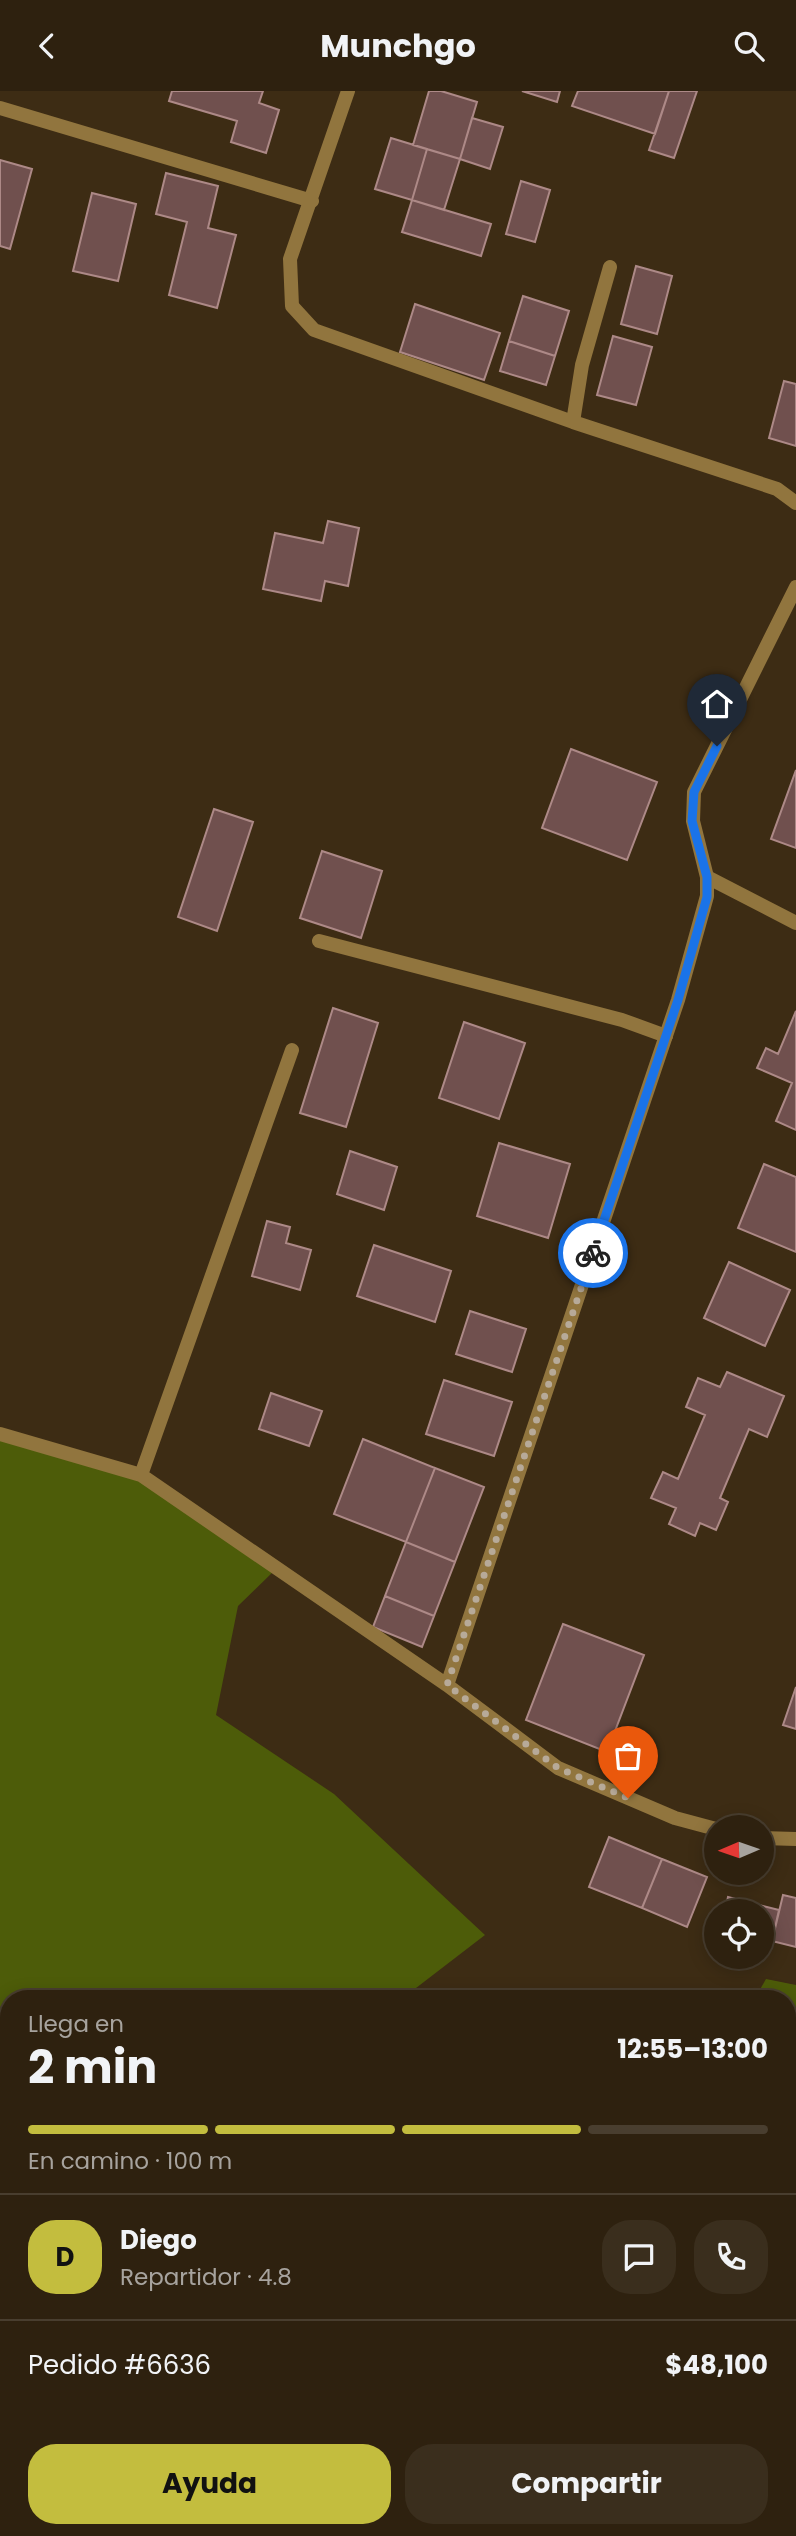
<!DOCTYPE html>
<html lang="es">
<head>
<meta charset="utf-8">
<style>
	:root { --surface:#2e210f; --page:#3a2e1d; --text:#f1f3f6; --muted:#a7a39e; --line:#493e2f; --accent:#c3bd3e }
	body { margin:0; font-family:Poppins,sans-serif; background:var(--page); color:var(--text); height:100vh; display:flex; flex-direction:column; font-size:26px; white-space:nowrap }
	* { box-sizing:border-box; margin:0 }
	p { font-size:23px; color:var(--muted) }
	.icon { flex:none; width:38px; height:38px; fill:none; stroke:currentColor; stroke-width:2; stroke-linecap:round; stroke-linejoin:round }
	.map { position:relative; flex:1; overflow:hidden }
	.details { position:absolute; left:0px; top:1899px; width:796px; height:548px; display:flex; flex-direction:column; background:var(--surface); border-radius:28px 28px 0 0; box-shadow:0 4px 18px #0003,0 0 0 2px var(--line) }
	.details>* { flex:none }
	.needle { width:46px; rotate:268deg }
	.buttons { position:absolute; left:704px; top:1724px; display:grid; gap:14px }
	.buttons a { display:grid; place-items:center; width:70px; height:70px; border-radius:50%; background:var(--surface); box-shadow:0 4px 18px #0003,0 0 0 2px var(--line); font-size:35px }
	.pin { position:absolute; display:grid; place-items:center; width:60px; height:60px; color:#fff; margin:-72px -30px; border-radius:50% 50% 50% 0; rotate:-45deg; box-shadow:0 0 7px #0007 }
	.pin .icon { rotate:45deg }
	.courier { position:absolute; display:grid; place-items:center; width:70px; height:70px; margin:-35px; border:5px solid #1a73e8; border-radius:50%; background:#fff; color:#222; box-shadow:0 2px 9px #0007 }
	.summary em { font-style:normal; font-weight:700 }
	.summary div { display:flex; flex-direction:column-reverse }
	.summary { display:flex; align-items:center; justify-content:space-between; height:119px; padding:0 28px }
	h1 { font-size:46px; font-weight:700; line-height:52px }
	.bar { display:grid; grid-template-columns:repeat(4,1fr); gap:10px 7px; align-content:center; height:84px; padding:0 28px }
	.bar i { height:9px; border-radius:5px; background:var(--line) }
	.bar .on { background:var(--accent) }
	.bar p { grid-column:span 4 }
	.line { display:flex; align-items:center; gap:18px; padding:0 28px; border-top:2px solid var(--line) }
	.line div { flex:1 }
	.round { display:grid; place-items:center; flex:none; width:74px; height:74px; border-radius:28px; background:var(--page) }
	.action { display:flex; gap:14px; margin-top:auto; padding:14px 28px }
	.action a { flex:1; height:80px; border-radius:28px; background:var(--accent); color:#111; font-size:28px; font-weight:700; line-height:80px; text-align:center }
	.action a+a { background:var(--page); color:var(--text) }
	header { display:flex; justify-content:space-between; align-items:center; height:91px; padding:0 28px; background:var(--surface); font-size:32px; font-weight:700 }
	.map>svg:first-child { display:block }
	.green { fill:#4d5c09 }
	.building { fill:#70504e; stroke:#ad8987; stroke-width:2 }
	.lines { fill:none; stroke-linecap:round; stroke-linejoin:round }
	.lane { stroke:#91753e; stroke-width:14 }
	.street { stroke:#91753e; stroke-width:14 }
	.done { stroke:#b7aa99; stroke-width:7; stroke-dasharray:0 12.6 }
	.route { stroke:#1a73e8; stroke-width:9 }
</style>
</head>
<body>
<header><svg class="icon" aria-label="back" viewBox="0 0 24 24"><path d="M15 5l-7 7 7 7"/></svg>Munchgo<svg class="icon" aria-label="search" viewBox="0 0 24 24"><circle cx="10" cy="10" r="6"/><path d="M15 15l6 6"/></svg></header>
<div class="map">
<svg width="796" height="2445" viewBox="0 0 796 2445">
	<rect width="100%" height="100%" fill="#3d2c14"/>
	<path class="green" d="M0,1343l141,41 136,93 -39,38 -22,109 118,79 151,141 -82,63 -394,1v349l-9,1z
		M766,1888l30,6v336l-8,6v-328l-33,-1z
		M0,2384l9,7v47h63l7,7h-79z"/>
	<path class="building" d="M172,0h91l-4,12 20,7 -13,43 -35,-11 6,-21 -68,-20z
		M429,0h12l36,11 -17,57 -47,-14z
		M522,0h38l-3,11z
		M578,0h91l-14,43 -83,-28z
		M669,0h28l-23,67 -25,-8z
		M472,27l31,9 -13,42 -30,-10z
		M391,47l36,11 -15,51 -37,-11z
		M427,58l33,10 -16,51 -32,-10z
		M0,69l32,9 -22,80 -10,-3z
		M166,82l52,13 -10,42 28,7 -19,73 -48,-13 18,-73 -31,-8z
		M521,90l29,9 -15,52 -29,-8z
		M92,102l44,11 -18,77 -45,-10z
		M412,109l79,24 -10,32 -79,-24z
		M636,175l36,10 -15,58 -36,-10z
		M523,205l46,15 -14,45 -46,-15z
		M415,213l85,29 -16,47 -84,-28z
		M613,245l39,11 -16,58 -39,-10z
		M509,250l46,15 -9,29 -46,-14z
		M784,290l12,3v62l-27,-8z
		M328,430l31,7 -11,58 -23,-5 -4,20 -58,-12 12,-56 48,10z
		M571,658l86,33 -30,78 -85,-32z
		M796,679v78l-25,-9z
		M214,718l39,13 -36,109 -39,-14z
		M322,760l60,20 -21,67 -61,-20z
		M333,917l45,15 -32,104 -46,-14z
		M796,920v119l-20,-9 16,-38 -35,-15 9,-20 12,6z
		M464,931l61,21 -26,76 -60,-21z
		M499,1052l71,21 -22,74 -71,-22z
		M350,1060l47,16 -13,43 -47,-16z
		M764,1073l32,13v75l-58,-24z
		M267,1130l23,6 -4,16 25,7 -11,40 -48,-14z
		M374,1154l77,26 -16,51 -78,-26z
		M729,1171l61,28 -25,56 -61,-28z
		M470,1220l56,18 -14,43 -56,-18z
		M727,1281l57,24 -17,41 -18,-8 -29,69 8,4 -12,28 -16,-7 -5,13 -26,-12 7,-16 -25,-10 12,-26 15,7 27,-64 -19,-8 12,-29 22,9z
		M444,1289l68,22 -18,54 -68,-22z
		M271,1302l51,18 -13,35 -50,-17z
		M363,1348l72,29 -29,74 -72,-28z
		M435,1377l49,19 -29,75 -49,-20z
		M406,1451l49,20 -21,54 -49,-20z
		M385,1505l49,20 -12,31 -49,-20z
		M563,1533l81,31 -37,97 -81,-32z
		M796,1596v42l-13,-4z
		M609,1746l53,22 -20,49 -53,-21z
		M662,1768l45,18 -20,50 -45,-19z
		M783,1804l13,3v49l-24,-6z
		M728,1806l51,13 -7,31 -11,-3v-27h-36z
		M788,2426l8,4v15h-52l3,-7h41z
		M612,2438h25l-3,7h-24z"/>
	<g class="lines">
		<path class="lane" d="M707,786l89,46
			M319,850l303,79 44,16"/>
		<path class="street" d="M348,0l-58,168 2,47 22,24 259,92 204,67 19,14
			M0,17l312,93
			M573,331l9,-57 28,-98
			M0,1343l141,41 306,210 111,83 117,50 41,11
			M141,1384l151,-425
			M447,1594l231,-685 29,-104v-19l-14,-56 1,-29 102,-205
			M761,1747l35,1"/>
	</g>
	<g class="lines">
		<path class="done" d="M593,1162l-146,432 111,83 70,30"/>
		<path class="route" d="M593,1162l85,-253 29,-103v-20l-15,-56 2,-29 23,-46"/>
	</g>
</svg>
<div class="buttons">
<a><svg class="needle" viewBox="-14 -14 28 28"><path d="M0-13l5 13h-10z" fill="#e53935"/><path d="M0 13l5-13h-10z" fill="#a7a39e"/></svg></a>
<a><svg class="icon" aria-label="locate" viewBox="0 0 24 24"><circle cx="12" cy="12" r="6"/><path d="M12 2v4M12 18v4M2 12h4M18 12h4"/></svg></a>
</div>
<div class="pin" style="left:628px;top:1707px;background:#ea580c"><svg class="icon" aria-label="bag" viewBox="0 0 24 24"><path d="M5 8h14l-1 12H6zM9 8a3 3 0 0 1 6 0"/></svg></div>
<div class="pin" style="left:717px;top:655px;background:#1f2937"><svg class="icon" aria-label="home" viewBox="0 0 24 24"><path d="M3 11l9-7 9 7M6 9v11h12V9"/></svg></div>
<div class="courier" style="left:593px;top:1162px"><svg class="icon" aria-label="bike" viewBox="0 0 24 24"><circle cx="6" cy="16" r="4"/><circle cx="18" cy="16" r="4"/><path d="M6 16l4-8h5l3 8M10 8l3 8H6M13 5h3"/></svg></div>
<section class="details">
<div class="summary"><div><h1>2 min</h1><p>Llega en</p></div><em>12:55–13:00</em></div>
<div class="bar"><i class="on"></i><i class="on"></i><i class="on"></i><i></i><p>En camino · 100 m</p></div>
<div class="line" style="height:126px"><b class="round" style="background:var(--accent);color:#111">D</b><div><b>Diego</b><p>Repartidor · 4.8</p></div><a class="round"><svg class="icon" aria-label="chat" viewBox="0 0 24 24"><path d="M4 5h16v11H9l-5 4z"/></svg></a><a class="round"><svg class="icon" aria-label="phone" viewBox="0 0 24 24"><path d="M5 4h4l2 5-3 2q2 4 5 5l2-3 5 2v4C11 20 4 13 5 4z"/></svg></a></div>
<div class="line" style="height:91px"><div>Pedido #6636</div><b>$48,100</b></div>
<div class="action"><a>Ayuda</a><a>Compartir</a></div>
</section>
</div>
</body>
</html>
